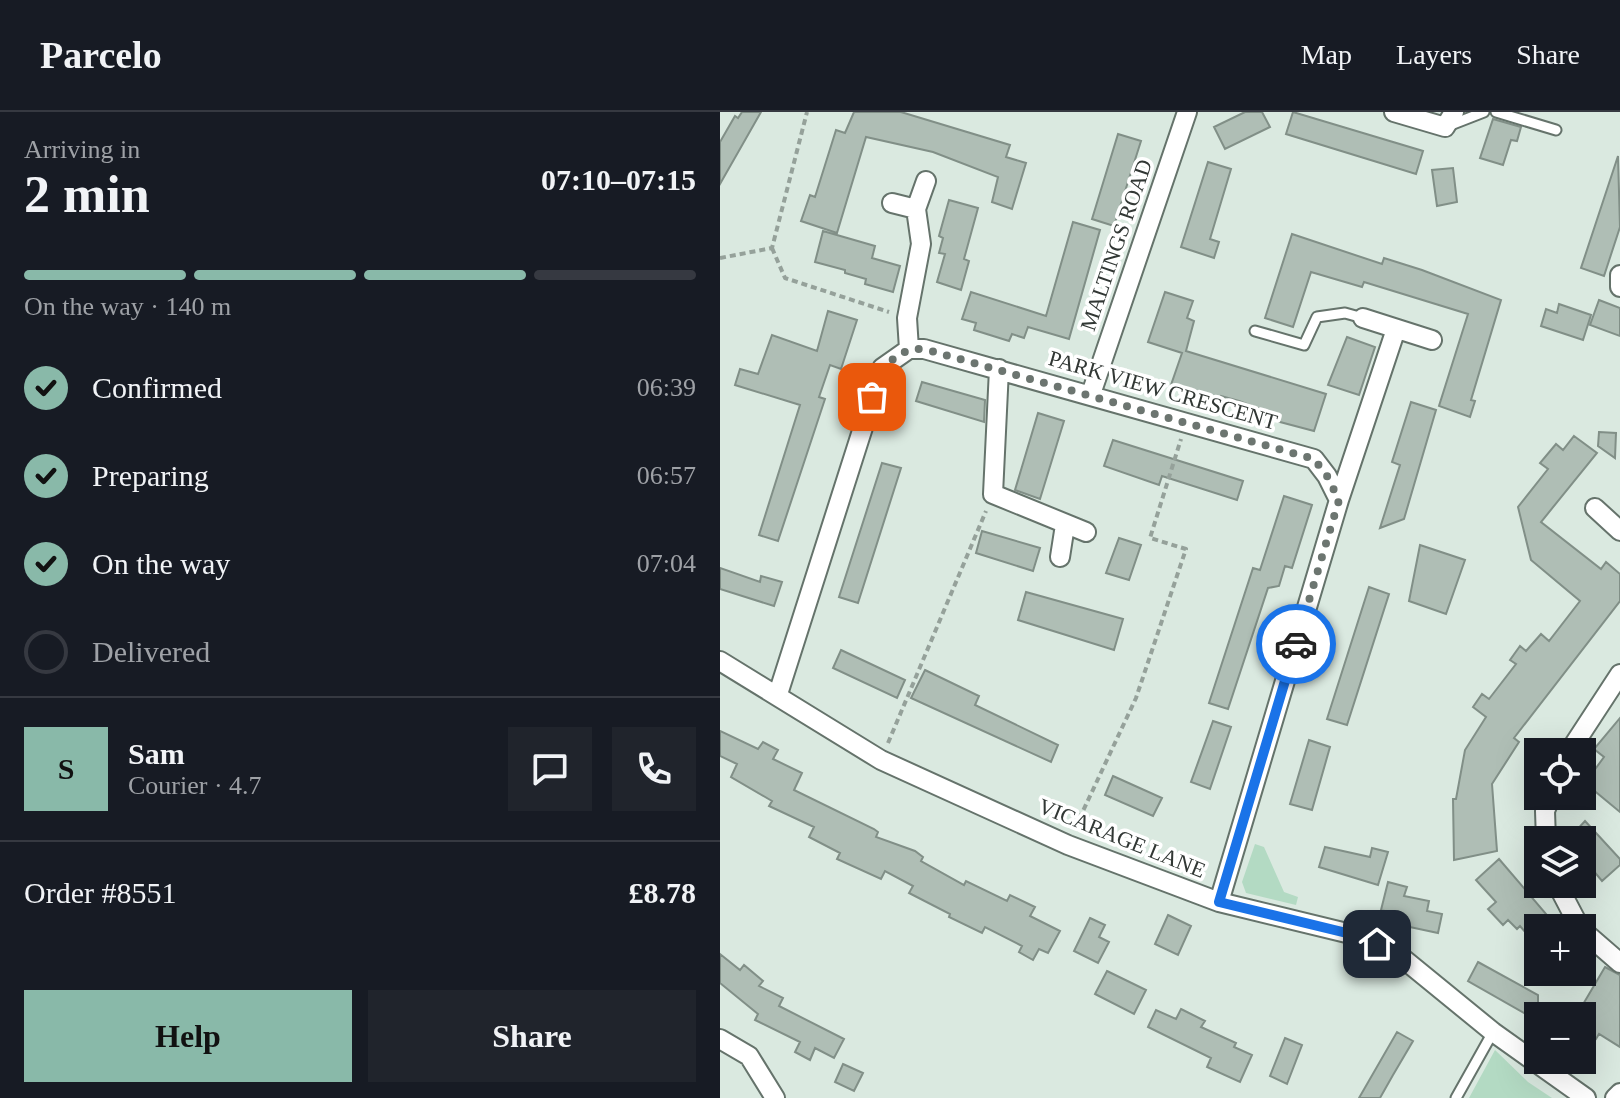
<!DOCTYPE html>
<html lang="en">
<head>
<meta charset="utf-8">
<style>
	:root { --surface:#171b24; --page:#20242c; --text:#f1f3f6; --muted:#9ea1a6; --line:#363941; --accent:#89b9a9 }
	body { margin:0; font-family:"Times New Roman",serif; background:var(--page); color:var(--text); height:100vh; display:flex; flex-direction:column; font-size:30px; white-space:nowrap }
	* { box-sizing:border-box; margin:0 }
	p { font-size:26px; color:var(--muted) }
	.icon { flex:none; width:44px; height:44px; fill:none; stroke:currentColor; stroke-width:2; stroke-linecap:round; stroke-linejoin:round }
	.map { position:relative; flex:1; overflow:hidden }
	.details { display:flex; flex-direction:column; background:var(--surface); width:720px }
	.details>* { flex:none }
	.fabs { position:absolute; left:804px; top:626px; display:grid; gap:16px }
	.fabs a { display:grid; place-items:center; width:72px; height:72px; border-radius:0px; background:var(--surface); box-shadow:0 8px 32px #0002; font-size:40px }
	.pin { position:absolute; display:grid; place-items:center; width:68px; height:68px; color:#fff; margin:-34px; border-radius:16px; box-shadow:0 4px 12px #0006 }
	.courier { position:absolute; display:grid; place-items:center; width:80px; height:80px; margin:-40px; border:6px solid #1a73e8; border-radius:50%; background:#fff; color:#222; box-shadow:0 2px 10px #0007 }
	.head em { font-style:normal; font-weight:600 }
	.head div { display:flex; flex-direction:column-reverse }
	.head { display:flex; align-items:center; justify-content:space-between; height:136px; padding:0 24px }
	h1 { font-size:52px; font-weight:600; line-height:60px }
	.bar { display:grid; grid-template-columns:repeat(4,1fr); gap:12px 8px; align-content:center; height:96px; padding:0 24px }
	.bar i { height:10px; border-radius:6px; background:var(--line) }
	.bar .active { background:var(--accent) }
	.bar p { grid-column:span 4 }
	.line { display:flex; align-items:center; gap:20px; padding:0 24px; border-top:2px solid var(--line) }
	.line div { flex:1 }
	.round { display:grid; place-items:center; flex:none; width:84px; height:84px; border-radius:0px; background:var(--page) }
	ol { padding:0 24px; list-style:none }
	li { display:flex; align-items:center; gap:24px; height:88px }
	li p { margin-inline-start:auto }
	li .icon { padding:8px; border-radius:50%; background:var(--accent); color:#111; stroke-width:4 }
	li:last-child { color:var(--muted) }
	li i { width:44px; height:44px; border:4px solid var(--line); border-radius:50% }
	.cta { display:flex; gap:16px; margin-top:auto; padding:16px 24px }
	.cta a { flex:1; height:92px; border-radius:0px; background:var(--accent); color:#111; font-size:32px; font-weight:600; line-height:92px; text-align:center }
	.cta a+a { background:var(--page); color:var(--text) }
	header { display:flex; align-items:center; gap:48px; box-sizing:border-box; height:112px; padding:0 40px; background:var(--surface); border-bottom:2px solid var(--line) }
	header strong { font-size:38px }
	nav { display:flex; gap:44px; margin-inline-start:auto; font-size:28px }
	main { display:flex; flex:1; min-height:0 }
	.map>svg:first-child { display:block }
	.green { fill:#b3dac3 }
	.building { fill:#afbeb5; stroke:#818f87; stroke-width:2 }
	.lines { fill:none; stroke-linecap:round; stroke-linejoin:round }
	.service-casing { stroke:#65736b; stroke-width:13 }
	.minor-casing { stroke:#65736b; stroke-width:22 }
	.path { stroke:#95a19a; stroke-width:4; stroke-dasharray:6 4; stroke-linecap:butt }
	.service { stroke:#fff; stroke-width:9 }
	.minor { stroke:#fff; stroke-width:18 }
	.done { stroke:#6c7570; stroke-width:8; stroke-dasharray:0 14.4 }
	.route { stroke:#1a73e8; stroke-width:10 }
	.labels { text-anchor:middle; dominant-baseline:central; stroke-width:7; stroke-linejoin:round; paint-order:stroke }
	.street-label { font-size:22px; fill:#313734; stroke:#fff }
</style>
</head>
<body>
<header>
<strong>Parcelo</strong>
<nav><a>Map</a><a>Layers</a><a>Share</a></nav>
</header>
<main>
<section class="details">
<div class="head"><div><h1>2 min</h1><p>Arriving in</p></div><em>07:10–07:15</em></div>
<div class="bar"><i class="active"></i><i class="active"></i><i class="active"></i><i></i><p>On the way · 140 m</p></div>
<ol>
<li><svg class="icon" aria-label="check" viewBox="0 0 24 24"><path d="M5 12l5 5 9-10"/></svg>Confirmed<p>06:39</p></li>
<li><svg class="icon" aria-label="check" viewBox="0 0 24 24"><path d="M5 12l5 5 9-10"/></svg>Preparing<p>06:57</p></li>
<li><svg class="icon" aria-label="check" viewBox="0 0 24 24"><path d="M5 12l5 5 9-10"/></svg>On the way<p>07:04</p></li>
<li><i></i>Delivered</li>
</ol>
<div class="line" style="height:144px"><b class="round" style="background:var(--accent);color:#111">S</b><div><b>Sam</b><p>Courier · 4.7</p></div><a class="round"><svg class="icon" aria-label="chat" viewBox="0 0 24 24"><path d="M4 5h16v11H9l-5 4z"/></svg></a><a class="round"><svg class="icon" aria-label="phone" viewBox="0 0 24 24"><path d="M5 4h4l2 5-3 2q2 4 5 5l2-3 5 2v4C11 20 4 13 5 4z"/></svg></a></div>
<div class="line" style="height:104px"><div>Order #8551</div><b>£8.78</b></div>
<div class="cta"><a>Help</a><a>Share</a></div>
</section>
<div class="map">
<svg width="900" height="986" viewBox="0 0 900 986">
	<rect width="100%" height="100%" fill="#dae9e0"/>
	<path class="green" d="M535,732l9,3 20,45 14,5 -2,8 -50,-12 -4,-11z
		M775,938l33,32 24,16h-83z"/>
	<path class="building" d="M22,0h19l-41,72v-42l15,-26 3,2z
		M134,0h47l109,33 -4,12 20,6 -14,46 -20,-7 6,-25 -65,-25 -67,-15 -29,96 -36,-12 9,-26 5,2 21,-67 9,3z
		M525,0h17l8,15 -45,22 -11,-22z
		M573,0l130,39 -7,23 -130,-40z
		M773,7l28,8 -4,14 -6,-1 -8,25 -23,-7z
		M398,22l23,7 -27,85 -22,-7z
		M898,44l2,71 -16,49 -23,-8z
		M488,50l23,7 -21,70 9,3 -5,16 -33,-11z
		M733,56l4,34 -20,4 -5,-36z
		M229,88l29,8 -14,51 5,2 -8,29 -24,-8 8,-28 -6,-1 4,-15 -4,-2z
		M353,110l27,8 -31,109 -41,-12 -4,11 -12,-4 -3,7 -35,-11 2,-7 -14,-4 9,-27 75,24z
		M103,119l52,15 -3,12 28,8 -7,26 -28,-8 1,-5 -21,-6v-3l-30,-8z
		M572,122l90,30 2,-6 38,12 79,30 -30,100 4,1 -5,16 -31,-11 29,-92 -104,-32 -2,5 -51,-15 -18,55 -28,-9z
		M445,180l28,9 -6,17 7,3 -8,30 140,43 -12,37 -34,-9 -15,-7v-4l-26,-10 -18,-5 -1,4 -16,-3 -33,-12 11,-32 -34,-11z
		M879,188l21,8v28l-30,-11z
		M839,192l32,11 -8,25 -42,-14 5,-17 11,4z
		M108,199l29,9 -16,49 -11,-4 -11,32 6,2 -47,142 -19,-6 41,-130 -65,-20 5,-16 18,5 14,-39 45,16z
		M627,225l28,10 -16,48 -31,-10z
		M202,270l63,18 -1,22 -68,-21z
		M691,290l25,8 -32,109 -24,9 20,-63 -8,-3z
		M318,301l26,8 -24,78 -25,-9z
		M879,320l17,1 -1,25 -17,-12z
		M854,324l23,17 -56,69 60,47 5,-7 14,12v27l-106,137 5,4 -27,42 5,67 -43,9 -1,-61h3l9,-49 21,-33 -13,-10 9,-13 7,5 27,-35 -6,-4 10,-14 6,5 15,-17 8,7 31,-40 -49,-41 -13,-53 30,-38 -8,-6 16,-19 7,6z
		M393,328l130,41 -6,19 -75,-24 -3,9 -55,-19z
		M162,351l19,5 -43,135 -19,-6z
		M564,384l28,9 -20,63 -7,-2 -6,20 -11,2 -40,121 -19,-6 44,-135 7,2z
		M262,419l58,17 -7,23 -57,-18z
		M399,426l22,7 -12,35 -23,-7z
		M700,433l45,15 -19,54 -37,-13z
		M0,456l40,14 1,-6 21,6 -8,24 -54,-17z
		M649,475l20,7 -42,131 -20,-6z
		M306,480l97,27 -9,31 -96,-30z
		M121,538l64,30 -8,18 -64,-30z
		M205,558l54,26 -4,9 83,40 -7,17 -140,-64z
		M900,606v94l-35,-29 19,-26 -10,-8z
		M493,609l18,6 -21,62 -19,-7z
		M0,619l38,18 5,-7 15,8 -5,9 29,14 -8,17 80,39 4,3 -2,5 39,14 8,6 -2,4 43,24 2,-4 41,20 3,-6 25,12 -5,9 30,15 -12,22 -9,-4 -6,11 -14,-8 3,-6 -37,-19 -3,6 -33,-16 1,-3 -41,-21 4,-7 -28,-15 -4,8 -44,-20 3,-6 -31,-16 5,-10 -45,-21 3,-5 -41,-24 6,-13 -17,-8z
		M589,628l21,7 -18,63 -22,-6z
		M393,664l49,22 -9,18 -48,-21z
		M865,709l35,38v6l-18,16 -20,-24v-17l-9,-6z
		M605,735l45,10 2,-9 16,4 -10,33 -59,-18z
		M779,747l59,69h-20v19l-18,-21 -3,3 -9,-9 -5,5 -15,-16 8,-7 -20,-22z
		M668,770l19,5 -3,9 25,5 -2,10 15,3 -4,19 -33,-7 2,-9 -26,-7z
		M448,803l23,11 -13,29 -23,-11z
		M370,806l15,7 -6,12 10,5 -11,21 -24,-12z
		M0,842l20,16 4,-5 19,16 -4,5 24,12 -4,8 65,33 -10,19 -19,-10 -5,12 -15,-8 5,-10 -45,-22 3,-6 -38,-31z
		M758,850l60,33v26l-70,-40z
		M885,855l15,8v72l-21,-13 -3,5 -14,-8v-25z
		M387,859l39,19 -12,24 -39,-20z
		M461,897l24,12 -4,6 35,16 -2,4 18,8 -12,27 -33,-15 4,-9 -63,-31 8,-17 20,9z
		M677,920l16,9 -20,34 -13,23h-21z
		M565,926l17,7 -15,39 -17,-8z
		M123,952l20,9 -9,18 -19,-9z"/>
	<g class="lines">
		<defs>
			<path id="service" d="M776,0l60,18
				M728,14l36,-14
				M535,219l49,14 13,-28 28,-4 18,5
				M736,986l37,-66"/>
			<path id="minor" d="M674,0l51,15 9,-15
				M172,91l24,6
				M900,163v12
				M643,206l69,22
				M189,237l-2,-31 14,-74 -5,-35 10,-28
				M279,257l-6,125 93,38
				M371,282l96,-282
				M619,388l57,-171
				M875,396l25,23
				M340,445l5,-32
				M0,549l161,99 187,85 151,57 140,34 36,16 98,80 93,66
				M58,582l104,-326 27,-19h15l390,110 13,17 12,24 -120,402
				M849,640l51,-78
				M826,728l-1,-29 6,-15
				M837,772l23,44
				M862,818l38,33
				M0,927l29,17 26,42
				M895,986l5,-5"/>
		</defs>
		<use href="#service" class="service-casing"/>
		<use href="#minor" class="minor-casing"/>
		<path class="path" d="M52,136l13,30 104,34
			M0,146l52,-10 35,-136
			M168,631l98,-232
			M355,716l61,-130 50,-149 -36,-11 31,-99"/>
		<use href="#service" class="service"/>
		<use href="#minor" class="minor"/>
	</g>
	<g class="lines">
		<path class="done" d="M152,285c9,-26 20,-49 52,-48l390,110 13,17 12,24 -43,144"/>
		<path class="route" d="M576,532l-77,258 140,34 18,8"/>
	</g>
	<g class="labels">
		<g class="street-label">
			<text transform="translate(396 133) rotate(-71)">MALTINGS ROAD</text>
			<text transform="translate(443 278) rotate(16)">PARK VIEW CRESCENT</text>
			<text transform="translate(402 726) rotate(22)">VICARAGE LANE</text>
		</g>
	</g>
</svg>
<div class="fabs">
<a><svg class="icon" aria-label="locate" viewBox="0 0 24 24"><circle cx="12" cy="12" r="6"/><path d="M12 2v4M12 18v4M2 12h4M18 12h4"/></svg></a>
<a><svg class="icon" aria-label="layers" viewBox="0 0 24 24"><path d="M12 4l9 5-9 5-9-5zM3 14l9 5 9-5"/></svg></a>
<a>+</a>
<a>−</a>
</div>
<div class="pin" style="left:152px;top:285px;background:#ea580c"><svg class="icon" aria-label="bag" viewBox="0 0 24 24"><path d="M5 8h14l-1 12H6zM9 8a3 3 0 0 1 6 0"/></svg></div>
<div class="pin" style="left:657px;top:832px;background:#1f2937"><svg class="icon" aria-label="home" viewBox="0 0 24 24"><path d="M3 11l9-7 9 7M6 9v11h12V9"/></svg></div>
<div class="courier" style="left:576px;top:532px"><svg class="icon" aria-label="car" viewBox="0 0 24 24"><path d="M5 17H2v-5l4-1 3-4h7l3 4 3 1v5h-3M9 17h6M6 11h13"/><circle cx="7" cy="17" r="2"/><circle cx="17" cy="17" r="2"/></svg></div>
</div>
</main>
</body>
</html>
